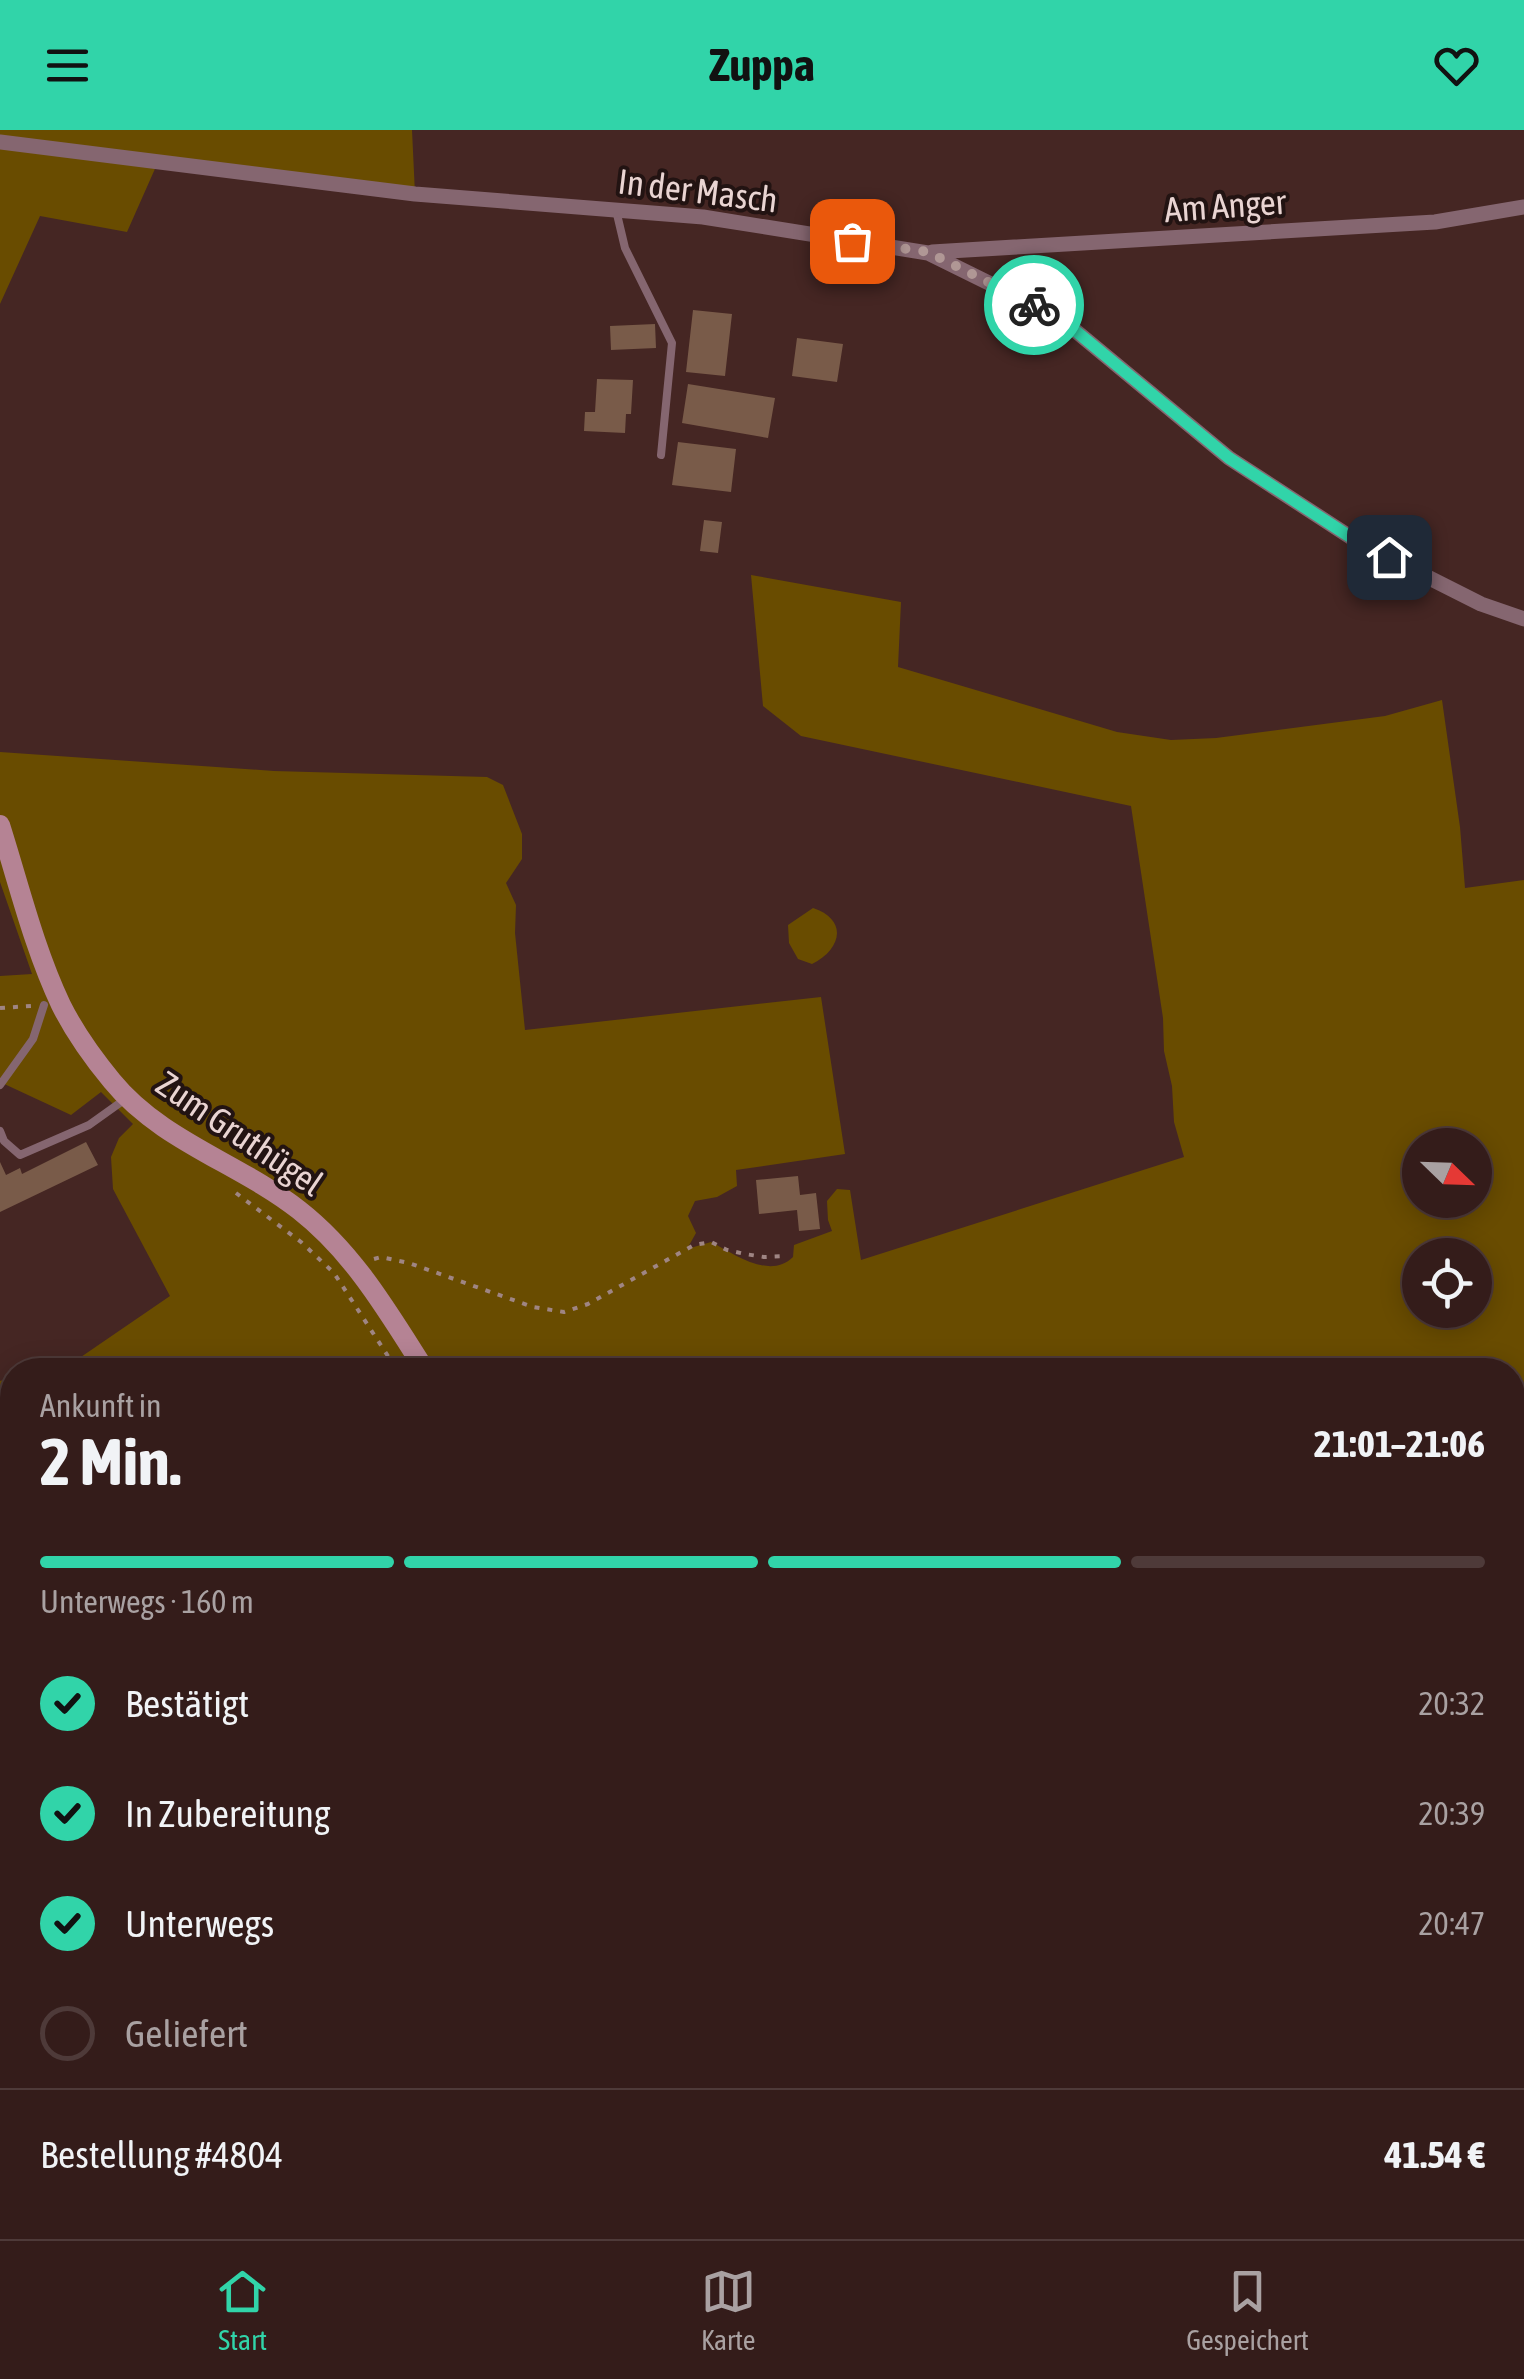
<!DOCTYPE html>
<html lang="de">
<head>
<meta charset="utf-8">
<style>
	:root { --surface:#341c1a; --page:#3f2927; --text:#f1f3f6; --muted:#a9a1a2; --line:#4e3a39; --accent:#31d4a9 }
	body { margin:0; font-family:"Asap Condensed",sans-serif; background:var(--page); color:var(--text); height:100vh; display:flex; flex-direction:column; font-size:38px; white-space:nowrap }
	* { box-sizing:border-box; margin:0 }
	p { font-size:32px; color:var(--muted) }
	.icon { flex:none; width:55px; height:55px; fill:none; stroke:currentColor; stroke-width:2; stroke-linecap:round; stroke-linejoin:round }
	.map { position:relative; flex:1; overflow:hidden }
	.side { position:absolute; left:0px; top:1228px; width:1525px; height:882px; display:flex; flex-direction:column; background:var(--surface); border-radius:40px 40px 0 0; box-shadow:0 5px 25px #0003,0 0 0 2px var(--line) }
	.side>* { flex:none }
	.needle { width:65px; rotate:113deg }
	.controls { position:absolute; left:1402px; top:998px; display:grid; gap:20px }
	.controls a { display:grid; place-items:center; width:90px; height:90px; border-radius:50%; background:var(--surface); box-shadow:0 5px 25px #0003,0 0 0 2px var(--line); font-size:50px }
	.pin { position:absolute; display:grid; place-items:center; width:85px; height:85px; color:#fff; margin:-42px; border-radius:20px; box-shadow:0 5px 15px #0006 }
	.courier { position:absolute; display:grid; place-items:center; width:100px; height:100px; margin:-50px; border:8px solid #31d4a9; border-radius:50%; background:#fff; color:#222; box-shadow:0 2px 12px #0007 }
	.head em { font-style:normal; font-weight:700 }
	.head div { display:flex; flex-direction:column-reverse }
	.head { display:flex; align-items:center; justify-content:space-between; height:170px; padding:0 40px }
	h1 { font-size:65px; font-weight:700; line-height:75px }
	.bar { display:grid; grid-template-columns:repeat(4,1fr); gap:15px 10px; align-content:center; height:120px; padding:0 40px }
	.bar i { height:12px; border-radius:8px; background:var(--line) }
	.bar .current { background:var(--accent) }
	.bar p { grid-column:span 4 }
	.line { display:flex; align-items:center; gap:25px; padding:0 40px; border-top:2px solid var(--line) }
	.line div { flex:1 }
	ol { padding:0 40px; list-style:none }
	li { display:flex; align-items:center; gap:30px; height:110px }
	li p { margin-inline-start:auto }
	li .icon { padding:10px; border-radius:50%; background:var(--accent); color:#111; stroke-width:4 }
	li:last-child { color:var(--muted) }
	li i { width:55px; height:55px; border:5px solid var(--line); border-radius:50% }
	header { display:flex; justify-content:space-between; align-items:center; height:130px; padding:0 40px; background:var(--accent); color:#111; font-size:45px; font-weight:700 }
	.tabs { display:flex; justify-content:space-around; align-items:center; height:140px; border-top:2px solid var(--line); background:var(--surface); font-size:28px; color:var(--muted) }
	.tabs a { display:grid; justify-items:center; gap:5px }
	.tabs .current { color:var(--accent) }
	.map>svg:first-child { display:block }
	.green { fill:#694c00; fill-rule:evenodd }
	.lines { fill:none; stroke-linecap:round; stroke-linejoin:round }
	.stream { stroke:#300231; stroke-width:5 }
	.river { stroke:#300231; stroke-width:32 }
	.building { fill:#795b49 }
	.path { stroke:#9f8583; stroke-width:4; stroke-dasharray:5 8; stroke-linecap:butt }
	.lane { stroke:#856670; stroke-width:8 }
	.street { stroke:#856670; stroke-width:15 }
	.secondary { stroke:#b58394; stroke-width:20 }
	.done { stroke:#b09795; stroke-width:10; stroke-dasharray:0 18 }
	.route { stroke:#31d4a9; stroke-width:12 }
	.labels { text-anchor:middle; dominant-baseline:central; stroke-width:8; stroke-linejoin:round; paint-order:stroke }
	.street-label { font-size:35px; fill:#e9d4d2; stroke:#221312 }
</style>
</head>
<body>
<header><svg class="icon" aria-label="menu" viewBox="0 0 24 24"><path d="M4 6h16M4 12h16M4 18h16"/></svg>Zuppa<svg class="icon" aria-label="heart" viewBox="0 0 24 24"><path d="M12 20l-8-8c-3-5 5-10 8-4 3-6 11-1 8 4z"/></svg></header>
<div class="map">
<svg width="1524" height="2109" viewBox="0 0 1524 2109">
	<rect width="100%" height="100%" fill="#452623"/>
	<path class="green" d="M0,0h412l3,64 -257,-32 -31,70 -87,-16 -40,88z
		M751,445l150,27 -3,65 219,65 54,8 45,-2 169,-22 57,-16 18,127 5,61 59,-8v1180l-11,3 -1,-693h-689l-11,-12 -35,12h-738l39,-11 92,-63 -57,-107 -2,-32 8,-19 14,-14 -32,-32 -30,23 -71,-33v-106l32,-2 -32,-92v-130l274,19 213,6 16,8 19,49v25l-16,24 10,22 -1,28 10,97 296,-33 24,157 -109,16 1,16 -20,11 -22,4 -7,15 8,17 -9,16 24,-7c23,12 59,38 82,15l1,-12 38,-14 -4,-11 -1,-19 10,-12 13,1 11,70 323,-103 -10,-35 -2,-36 -8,-35 -1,-33 -32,-212 -330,-70 -38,-30zM1420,1015h55v55h-55zM1420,1125h55v55h-55z
		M813,778c36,12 28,42 -1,56l-14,-5 -9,-16 -1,-18z
		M12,1247v553l-12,-6v-543z
		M12,1915v176l-12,-2v-169l10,-2z
		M1524,1942v167h-507l-13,-11h508l1,-153z
		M59,2098h485l-193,11h-208z"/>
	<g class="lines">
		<path class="stream" d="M1512,1356l12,-1"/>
		<path class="river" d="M1512,1547l12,-5
			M0,1988l12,-4"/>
	</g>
	<path class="building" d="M693,180l39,4 -7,62 -39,-4z
		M655,194l1,24 -45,2 -1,-24z
		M797,208l46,6 -6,38 -45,-6z
		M597,249l36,1 -2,34h-5l-1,19 -41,-2 1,-19h10z
		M688,254l87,14 -7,40 -86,-15z
		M678,312l58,7 -5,43 -59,-7z
		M704,390l18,2 -4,31 -18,-2z
		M86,1012l12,23 -98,47v-50l6,13 14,-7 2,6z
		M798,1046l2,19 16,-2 4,36 -21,2 -2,-21 -38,4 -3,-34z"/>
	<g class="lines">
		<path class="path" d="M0,878l31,-2
			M236,1063l65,49 33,31 63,97
			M374,1129l7,-2 28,6 124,44 31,5 24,-8 106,-59 17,-3 16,8 18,4 19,3 22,-1
			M1512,1576l12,3
			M1512,1670l12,3
			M1512,1685l12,-44
			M1512,1753l12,-41
			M1512,1809l12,-41
			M1512,1836l12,3
			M1512,1940l12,-4
			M1512,1969l12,-22
			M238,2109l21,-11
			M278,2109l2,-11
			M1034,2109l12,-11
			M1412,2109l11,-11"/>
		<path class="lane" d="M616,80l9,38 47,95 -11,112
			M0,955l33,-46 11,-34
			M0,1001l4,10 16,14 69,-30 35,-25"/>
		<path class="street" d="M0,12l415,52 288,23 225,36 132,65 169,140 129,84 123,62 43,15
			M932,122l503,-30 89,-15
			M530,2109l343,-11"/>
		<path class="secondary" d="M0,695c19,60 34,123 61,180 13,26 32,53 51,76 49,60 127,82 187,129 55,43 89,102 126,160
			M981,2098l14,11"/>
	</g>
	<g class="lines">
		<path class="done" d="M852,111l76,11 106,53"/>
		<path class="route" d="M1034,175l26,13 169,140 129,84 31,15"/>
	</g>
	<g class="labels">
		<g class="street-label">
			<text transform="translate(698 60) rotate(7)">In der Masch</text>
			<text transform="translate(1225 75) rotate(-4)">Am Anger</text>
			<text transform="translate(240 1003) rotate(34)">Zum Gruthügel</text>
		</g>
	</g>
</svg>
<div class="controls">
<a><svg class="needle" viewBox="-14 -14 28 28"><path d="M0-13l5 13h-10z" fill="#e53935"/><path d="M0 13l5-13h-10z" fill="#a9a1a2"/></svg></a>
<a><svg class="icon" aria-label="locate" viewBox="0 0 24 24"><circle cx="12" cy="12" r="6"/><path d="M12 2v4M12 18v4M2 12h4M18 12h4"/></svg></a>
</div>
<div class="pin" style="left:852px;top:111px;background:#ea580c"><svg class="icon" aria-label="bag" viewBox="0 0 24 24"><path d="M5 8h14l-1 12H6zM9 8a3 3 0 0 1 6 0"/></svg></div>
<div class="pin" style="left:1389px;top:427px;background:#1f2937"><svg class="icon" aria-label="home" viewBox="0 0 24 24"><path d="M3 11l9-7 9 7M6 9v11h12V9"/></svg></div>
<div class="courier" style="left:1034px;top:175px"><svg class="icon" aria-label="bike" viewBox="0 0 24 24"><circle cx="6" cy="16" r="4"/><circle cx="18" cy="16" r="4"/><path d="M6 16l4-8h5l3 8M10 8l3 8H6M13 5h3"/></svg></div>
<section class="side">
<div class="head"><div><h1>2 Min.</h1><p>Ankunft in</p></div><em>21:01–21:06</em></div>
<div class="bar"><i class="current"></i><i class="current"></i><i class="current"></i><i></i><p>Unterwegs · 160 m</p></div>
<ol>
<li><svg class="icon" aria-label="check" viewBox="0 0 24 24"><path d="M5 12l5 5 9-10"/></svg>Bestätigt<p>20:32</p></li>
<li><svg class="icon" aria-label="check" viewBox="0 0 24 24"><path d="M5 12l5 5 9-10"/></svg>In Zubereitung<p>20:39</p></li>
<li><svg class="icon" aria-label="check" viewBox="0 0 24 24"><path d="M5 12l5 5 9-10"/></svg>Unterwegs<p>20:47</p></li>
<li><i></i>Geliefert</li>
</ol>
<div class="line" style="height:130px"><div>Bestellung #4804</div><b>41.54 €</b></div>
</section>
</div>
<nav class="tabs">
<a class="current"><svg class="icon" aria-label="home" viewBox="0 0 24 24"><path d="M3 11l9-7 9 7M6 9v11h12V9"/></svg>Start</a>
<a><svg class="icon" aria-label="map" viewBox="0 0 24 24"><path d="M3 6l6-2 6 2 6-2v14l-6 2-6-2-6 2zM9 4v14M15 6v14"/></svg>Karte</a>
<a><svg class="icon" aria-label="saved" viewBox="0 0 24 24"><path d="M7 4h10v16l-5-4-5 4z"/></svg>Gespeichert</a>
</nav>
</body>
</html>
